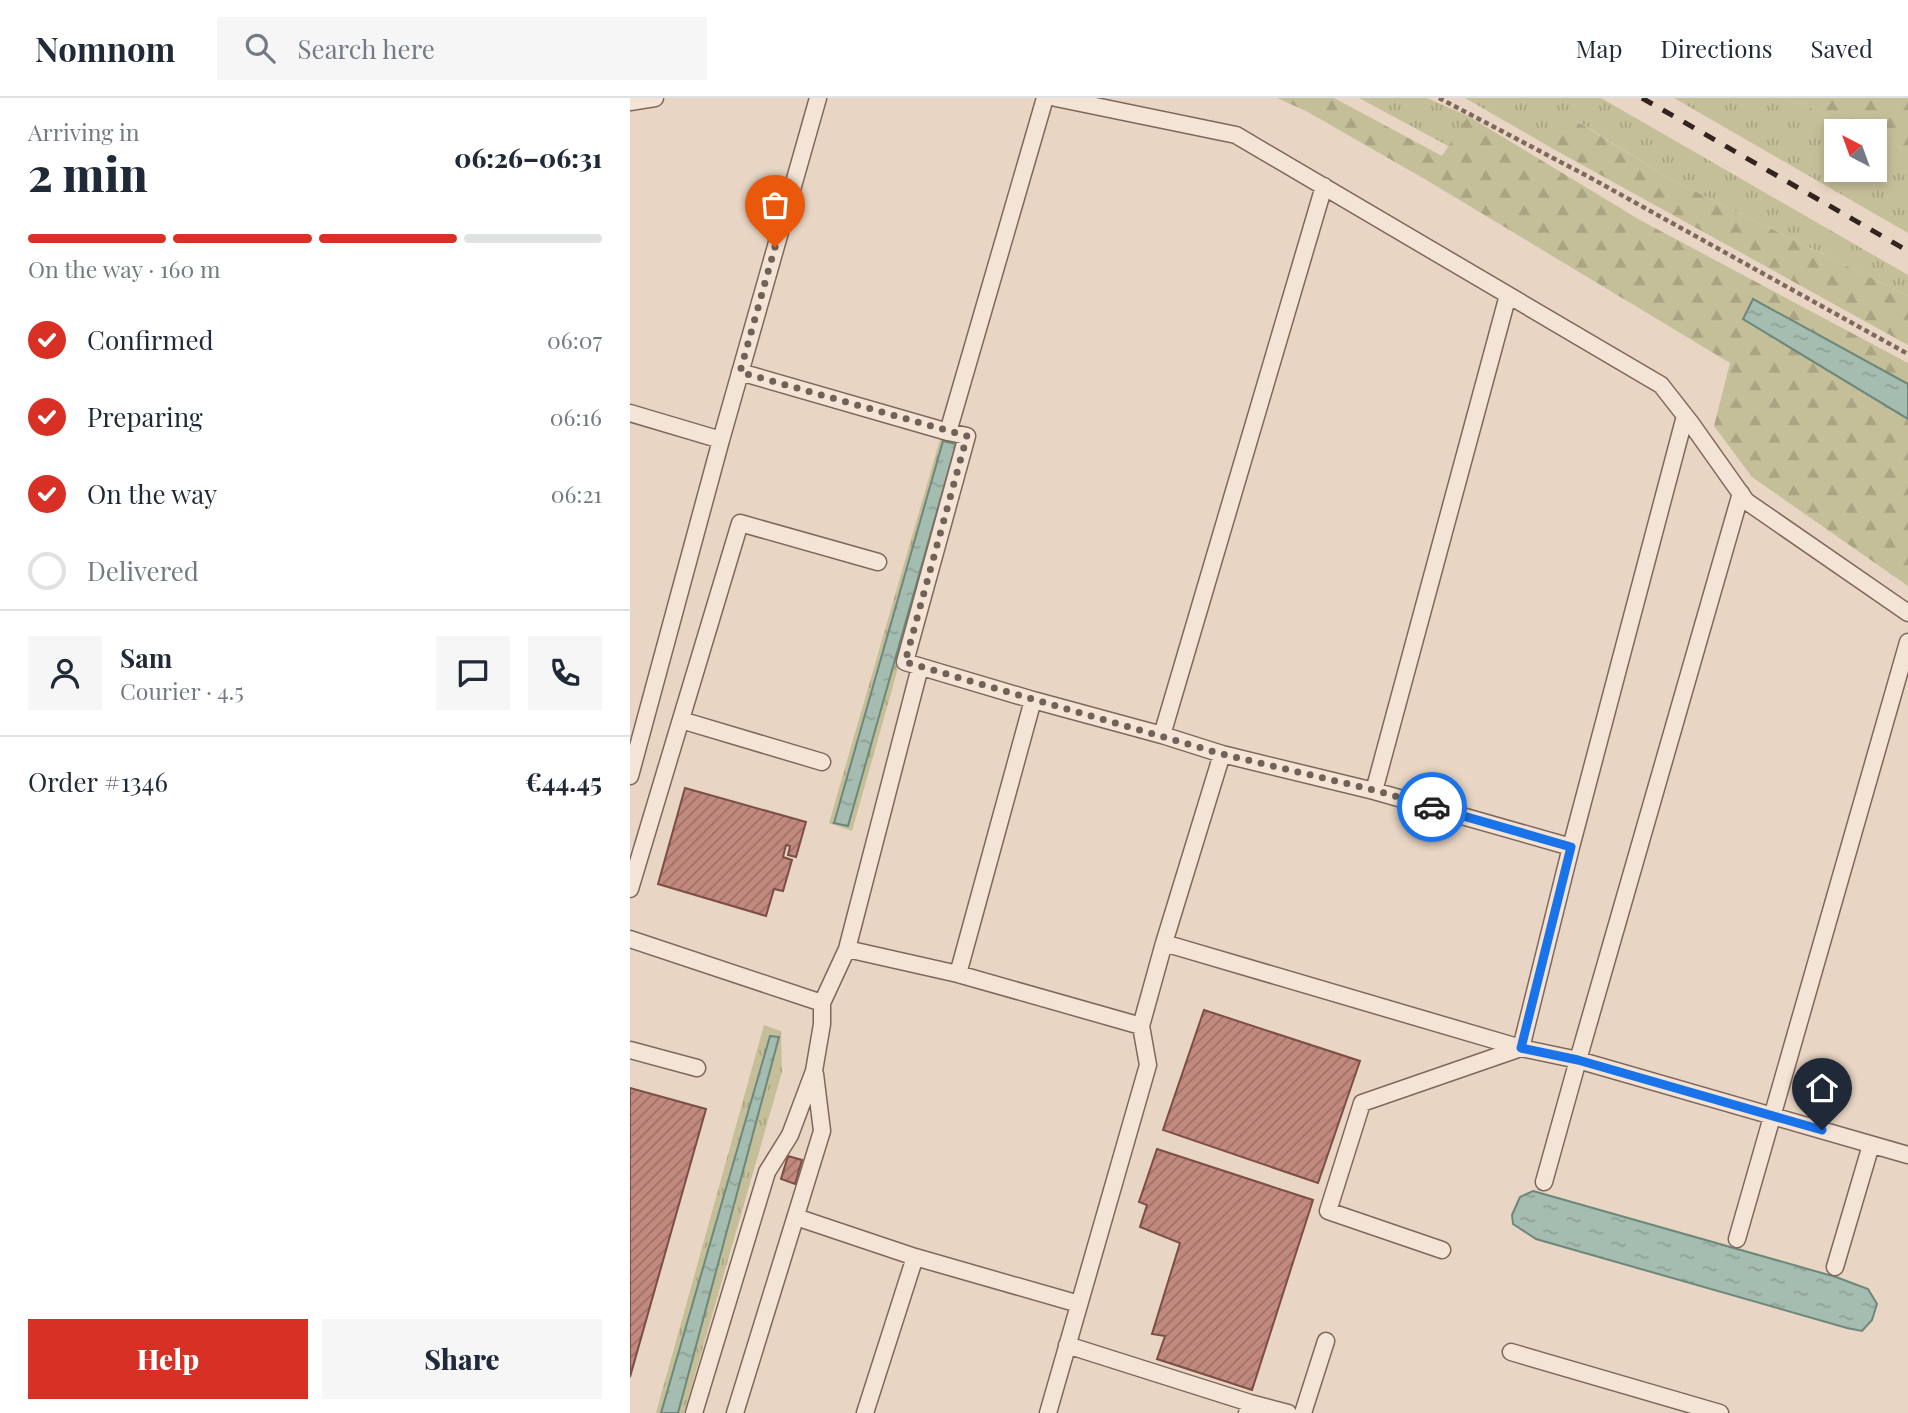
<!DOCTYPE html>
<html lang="en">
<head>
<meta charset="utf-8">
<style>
	:root { --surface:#fff; --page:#f6f6f7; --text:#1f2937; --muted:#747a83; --line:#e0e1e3; --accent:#d93025 }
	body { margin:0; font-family:"Playfair Display",serif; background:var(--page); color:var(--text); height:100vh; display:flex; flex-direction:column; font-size:26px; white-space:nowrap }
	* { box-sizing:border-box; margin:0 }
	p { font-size:23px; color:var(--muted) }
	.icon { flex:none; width:38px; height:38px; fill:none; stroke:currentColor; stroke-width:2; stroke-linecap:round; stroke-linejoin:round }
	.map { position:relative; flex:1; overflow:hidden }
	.sheet { display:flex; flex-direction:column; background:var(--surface); width:630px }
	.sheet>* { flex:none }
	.needle { width:46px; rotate:319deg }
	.controls { position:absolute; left:1194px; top:21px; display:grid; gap:14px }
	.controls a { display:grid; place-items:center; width:63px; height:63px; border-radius:0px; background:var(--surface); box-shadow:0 4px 10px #0003; font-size:35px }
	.pin { position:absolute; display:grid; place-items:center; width:60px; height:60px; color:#fff; margin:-72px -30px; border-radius:50% 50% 50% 0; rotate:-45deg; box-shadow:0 0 7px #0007 }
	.pin .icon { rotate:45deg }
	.courier { position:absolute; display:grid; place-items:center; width:70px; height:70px; margin:-35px; border:5px solid #1a73e8; border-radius:50%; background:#fff; color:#222; box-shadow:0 2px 9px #0007 }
	.headline em { font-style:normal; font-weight:800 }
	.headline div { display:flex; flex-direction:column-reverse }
	.headline { display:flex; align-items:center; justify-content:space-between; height:119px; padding:0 28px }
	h1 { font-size:46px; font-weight:800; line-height:52px }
	.bar { display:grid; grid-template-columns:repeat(4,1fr); gap:10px 7px; align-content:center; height:84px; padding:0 28px }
	.bar i { height:9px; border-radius:5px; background:var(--line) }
	.bar .active { background:var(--accent) }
	.bar p { grid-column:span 4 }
	.line { display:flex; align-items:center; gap:18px; padding:0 28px; border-top:2px solid var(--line) }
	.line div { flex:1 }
	.round { display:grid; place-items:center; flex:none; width:74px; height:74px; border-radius:0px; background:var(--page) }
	ol { padding:0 28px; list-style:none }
	li { display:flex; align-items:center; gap:21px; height:77px }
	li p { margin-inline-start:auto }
	li .icon { padding:7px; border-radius:50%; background:var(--accent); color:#fff; stroke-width:4 }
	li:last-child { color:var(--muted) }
	li i { width:38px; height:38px; border:4px solid var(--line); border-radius:50% }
	.action { display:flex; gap:14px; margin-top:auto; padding:14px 28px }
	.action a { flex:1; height:80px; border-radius:0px; background:var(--accent); color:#fff; font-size:28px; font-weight:800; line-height:80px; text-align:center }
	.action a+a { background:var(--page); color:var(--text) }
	header { display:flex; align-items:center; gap:42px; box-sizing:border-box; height:98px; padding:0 35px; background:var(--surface); border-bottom:2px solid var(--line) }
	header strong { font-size:33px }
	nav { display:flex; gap:38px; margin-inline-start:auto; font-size:24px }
	.search { width:490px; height:63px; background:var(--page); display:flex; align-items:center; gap:18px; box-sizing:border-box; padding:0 24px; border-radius:0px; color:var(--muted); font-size:26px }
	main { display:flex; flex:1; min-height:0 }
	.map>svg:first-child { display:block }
	.grass { fill:url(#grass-tufts) }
	.forest { fill:url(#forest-firs) }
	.water { fill:url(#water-ripples); stroke:#6d887b; stroke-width:2 }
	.building { fill:url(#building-hatch); stroke:#7c4e45; stroke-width:2 }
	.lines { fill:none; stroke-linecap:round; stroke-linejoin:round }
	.service-casing { stroke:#80675c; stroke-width:19 }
	.path { stroke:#80675c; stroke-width:4.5; stroke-dasharray:5 3.5; stroke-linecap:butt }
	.service { stroke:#f4e4d5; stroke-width:16 }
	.rail { stroke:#32231f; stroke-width:5; stroke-dasharray:12 12; stroke-linecap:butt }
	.done { stroke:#726158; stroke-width:7; stroke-dasharray:0 12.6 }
	.route { stroke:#1a73e8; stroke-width:9 }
</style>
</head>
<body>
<header>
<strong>Nomnom</strong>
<div class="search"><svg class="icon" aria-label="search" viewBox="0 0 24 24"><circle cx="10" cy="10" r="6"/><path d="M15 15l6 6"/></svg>Search here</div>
<nav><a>Map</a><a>Directions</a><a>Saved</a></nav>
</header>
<main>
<section class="sheet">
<div class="headline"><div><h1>2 min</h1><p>Arriving in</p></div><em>06:26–06:31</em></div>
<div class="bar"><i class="active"></i><i class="active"></i><i class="active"></i><i></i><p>On the way · 160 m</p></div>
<ol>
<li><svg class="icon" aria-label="check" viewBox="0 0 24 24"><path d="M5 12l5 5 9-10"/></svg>Confirmed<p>06:07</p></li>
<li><svg class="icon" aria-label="check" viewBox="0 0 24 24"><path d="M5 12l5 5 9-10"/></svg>Preparing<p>06:16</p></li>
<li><svg class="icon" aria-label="check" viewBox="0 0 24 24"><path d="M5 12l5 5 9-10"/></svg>On the way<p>06:21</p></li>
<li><i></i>Delivered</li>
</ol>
<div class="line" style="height:126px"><a class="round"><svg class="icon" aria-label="person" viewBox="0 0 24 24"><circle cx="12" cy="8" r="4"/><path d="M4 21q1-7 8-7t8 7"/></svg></a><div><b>Sam</b><p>Courier · 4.5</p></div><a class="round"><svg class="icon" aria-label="chat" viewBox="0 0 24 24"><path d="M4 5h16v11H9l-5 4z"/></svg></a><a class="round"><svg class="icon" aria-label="phone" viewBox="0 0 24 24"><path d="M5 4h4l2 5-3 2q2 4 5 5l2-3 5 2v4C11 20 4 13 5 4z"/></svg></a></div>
<div class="line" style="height:91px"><div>Order #1346</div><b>€44.45</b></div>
<div class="action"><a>Help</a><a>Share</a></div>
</section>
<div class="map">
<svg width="1278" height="1315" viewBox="0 0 1278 1315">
	<defs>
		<pattern id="grass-tufts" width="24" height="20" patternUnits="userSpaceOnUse" patternTransform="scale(1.75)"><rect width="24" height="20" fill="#c5bf99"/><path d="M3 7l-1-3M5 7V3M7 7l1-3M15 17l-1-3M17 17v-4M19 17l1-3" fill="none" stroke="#aaa483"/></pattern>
		<pattern id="forest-firs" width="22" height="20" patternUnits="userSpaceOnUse" patternTransform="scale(1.75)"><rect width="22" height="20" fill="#c5bf99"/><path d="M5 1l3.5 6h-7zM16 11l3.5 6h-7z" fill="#aaa483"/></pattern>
		<pattern id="water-ripples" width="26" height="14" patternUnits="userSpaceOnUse" patternTransform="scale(1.75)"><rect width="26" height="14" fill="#a5bcb0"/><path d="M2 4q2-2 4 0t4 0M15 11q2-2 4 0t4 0" fill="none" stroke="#8ea197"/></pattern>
		<pattern id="building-hatch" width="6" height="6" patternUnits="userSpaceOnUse" patternTransform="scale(1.75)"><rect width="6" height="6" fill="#c28a7e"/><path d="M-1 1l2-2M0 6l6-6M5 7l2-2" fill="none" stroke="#9e7067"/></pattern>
	</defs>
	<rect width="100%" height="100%" fill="#e8d5c3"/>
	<path class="grass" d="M729,0h68l41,18 -18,31z
		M835,0h136l307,177v21l-238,-117 -91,-57 -31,24z
		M1044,0h114l76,33h-28v39h38v-34l34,14v83z
		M311,338l21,6 -110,389 -23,-8z
		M134,927l17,6 1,41 -98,341h-28z"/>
	<path class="forest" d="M647,0h57l108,58 26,-40 172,104 268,143v223l-156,-109 -38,-51 16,-63 -302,-182 -120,-69z
		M1158,0h120v52l-34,-14v-5h-10z
		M948,24l92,57 238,117v49l-360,-199z"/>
	<path class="water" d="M1123,201l155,85v35l-165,-100z
		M313,343l13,3 -108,382 -14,-3z
		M140,938l9,1 -101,376h-17z
		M903,1093l303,86 32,12 9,15 -5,16 -10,11 -15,-3 -311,-89 -23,-15 -1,-9 8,-18z"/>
	<path class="building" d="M55,690l121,34 -10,35 -8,-2 2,-9 -4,-1 -3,12 9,3 -9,31 -9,-2 -8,27 -108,-32z
		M574,912l156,51 -42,122 -155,-53z
		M0,990l76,21 -76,268z
		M527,1051l156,51 -61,190 -95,-31 8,-23 -13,-2 28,-91 -40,-16 7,-22 -8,-3z
		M158,1058l14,4 -7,24 -14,-5z"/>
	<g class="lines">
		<defs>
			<path id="service" d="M426,0l180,37 425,250 29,37 56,79 162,112
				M0,4l25,-4
				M878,197l-134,496 197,56 114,-431
				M110,274l208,60 97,-334
				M0,315l91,27 97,-342
				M318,334l19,4 -62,226 128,38
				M1111,395l-163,567 330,95
				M51,622l141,42
				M532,637l60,19 -58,189 357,105 50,-201
				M592,656l152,37
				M0,678l91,-336
				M0,791l110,-366 138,39
				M0,841l192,64v21l-8,47 -24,64 -23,37 -73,241
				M217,851l73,-282
				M328,876l183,52 23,-83
				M192,905l25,-54 111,25 75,-274 129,35 162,-549
				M0,952l67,18
				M166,1119l119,40 -50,156
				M1107,1141l171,-597
				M812,1152l-114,-39 34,-108 159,-55 57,12 -34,122
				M285,1159l164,47
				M1205,1169l36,-122
				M437,1247l183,58 -3,10
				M881,1254l209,61
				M620,1305l38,10
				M105,1315l87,-282 -7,-57
				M418,1315l100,-348 -7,-39
				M673,1315l23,-72"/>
		</defs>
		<use href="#service" class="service-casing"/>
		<path class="path" d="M809,0l150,79 319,177"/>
		<use href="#service" class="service"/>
		<path class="rail" d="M1012,0l266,153"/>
	</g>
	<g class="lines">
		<path class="done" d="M145,149l-35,125 227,64 -62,226 317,92 152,36 58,17"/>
		<path class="route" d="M802,709l139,40 -50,201 57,12 244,70"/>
	</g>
</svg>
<div class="controls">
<a><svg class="needle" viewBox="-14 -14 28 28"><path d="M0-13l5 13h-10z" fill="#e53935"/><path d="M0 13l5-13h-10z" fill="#747a83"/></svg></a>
</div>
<div class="pin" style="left:145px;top:149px;background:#ea580c"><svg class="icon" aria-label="bag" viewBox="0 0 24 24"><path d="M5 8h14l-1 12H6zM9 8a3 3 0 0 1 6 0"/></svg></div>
<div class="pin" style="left:1192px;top:1032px;background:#1f2937"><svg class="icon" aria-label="home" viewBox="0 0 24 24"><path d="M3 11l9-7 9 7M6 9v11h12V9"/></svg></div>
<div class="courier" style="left:802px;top:709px"><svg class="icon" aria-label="car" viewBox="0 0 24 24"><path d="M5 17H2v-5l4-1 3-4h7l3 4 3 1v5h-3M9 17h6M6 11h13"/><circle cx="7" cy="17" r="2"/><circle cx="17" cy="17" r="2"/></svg></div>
</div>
</main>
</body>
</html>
